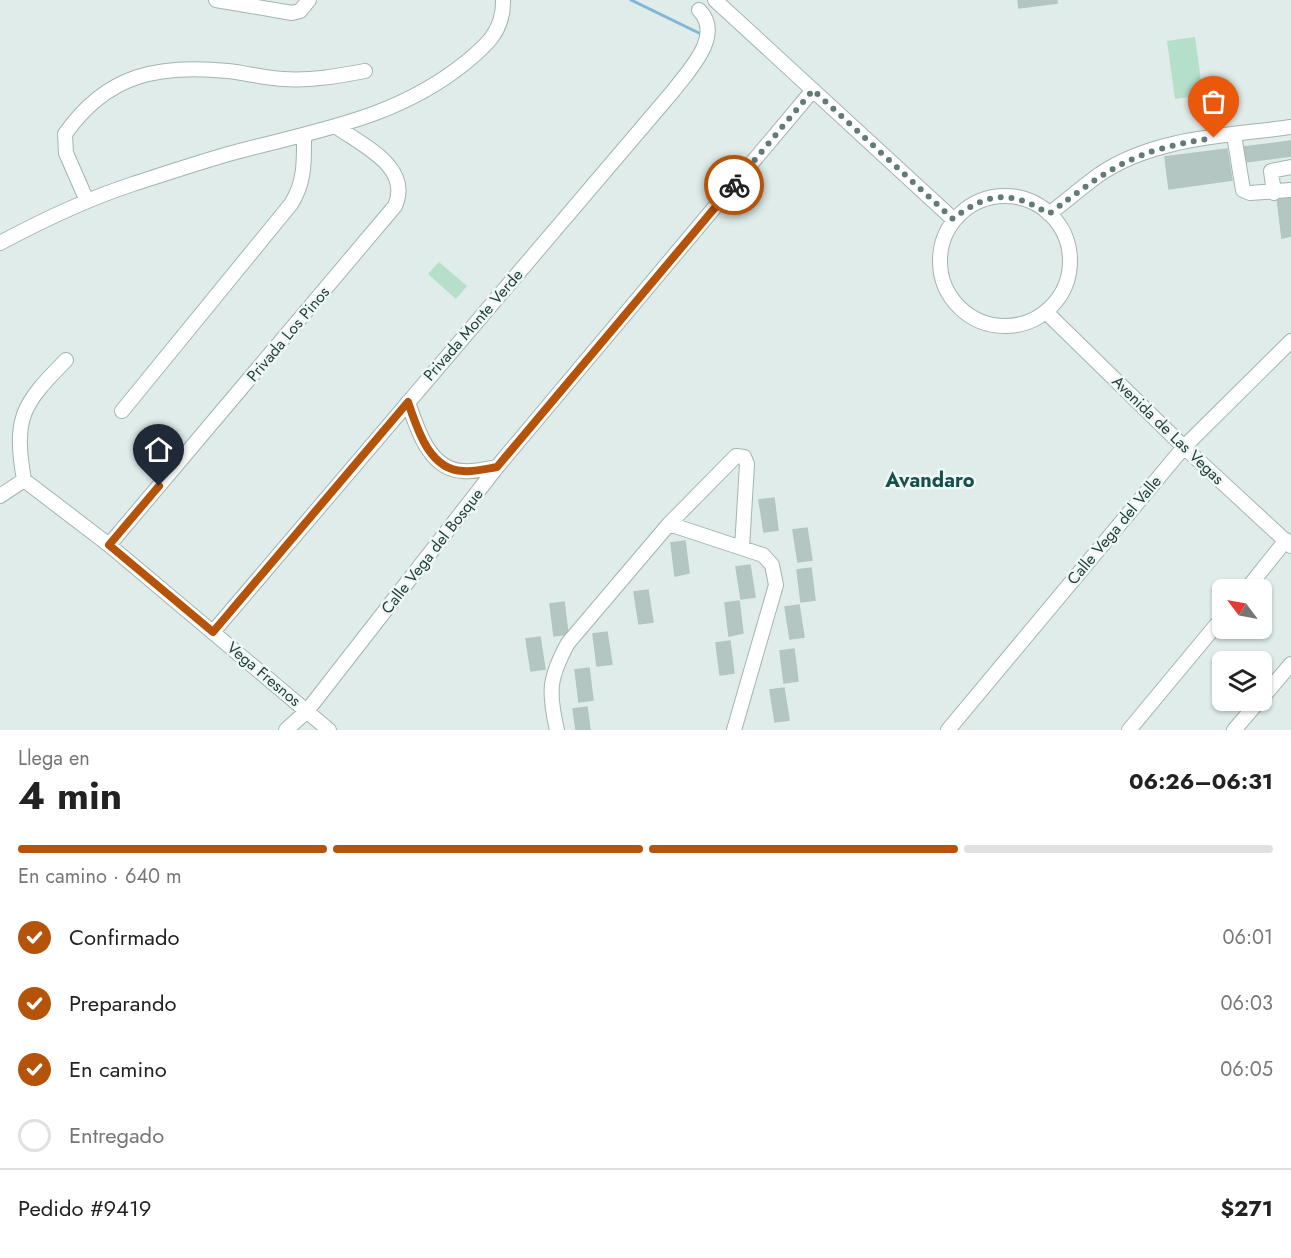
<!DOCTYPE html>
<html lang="es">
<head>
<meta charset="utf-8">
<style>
	:root { --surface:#fff; --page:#f6f6f6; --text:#222; --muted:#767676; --line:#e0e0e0; --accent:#b45309 }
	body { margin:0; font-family:Jost,sans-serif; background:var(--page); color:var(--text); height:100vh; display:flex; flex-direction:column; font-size:22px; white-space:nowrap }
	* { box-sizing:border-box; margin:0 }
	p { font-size:20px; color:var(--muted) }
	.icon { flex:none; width:33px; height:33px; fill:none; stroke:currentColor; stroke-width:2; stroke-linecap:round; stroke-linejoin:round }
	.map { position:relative; height:730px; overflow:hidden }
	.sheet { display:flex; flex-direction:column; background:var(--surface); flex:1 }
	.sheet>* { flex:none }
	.needle { width:39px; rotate:302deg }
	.fabs { position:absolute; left:1212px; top:579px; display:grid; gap:12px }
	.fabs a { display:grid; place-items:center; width:60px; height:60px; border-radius:9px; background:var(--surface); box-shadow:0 2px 4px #0004; font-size:30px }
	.pin { position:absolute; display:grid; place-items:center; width:51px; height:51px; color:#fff; margin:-62px -26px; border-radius:50% 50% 50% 0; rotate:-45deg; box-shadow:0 0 6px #0007 }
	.pin .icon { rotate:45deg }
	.courier { position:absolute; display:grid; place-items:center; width:60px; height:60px; margin:-30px; border:4px solid #b45309; border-radius:50%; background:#fff; color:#222; box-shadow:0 2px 8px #0007 }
	.headline em { font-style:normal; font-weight:700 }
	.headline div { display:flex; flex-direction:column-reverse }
	.headline { display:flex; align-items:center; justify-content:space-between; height:102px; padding:0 18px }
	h1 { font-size:39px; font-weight:700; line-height:45px }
	.bar { display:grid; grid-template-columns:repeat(4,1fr); gap:9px 6px; align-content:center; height:72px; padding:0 18px }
	.bar i { height:8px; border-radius:4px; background:var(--line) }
	.bar .current { background:var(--accent) }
	.bar p { grid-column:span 4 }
	.line { display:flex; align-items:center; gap:15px; padding:0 18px; border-top:2px solid var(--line) }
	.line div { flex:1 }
	ol { padding:0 18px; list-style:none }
	li { display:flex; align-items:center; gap:18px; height:66px }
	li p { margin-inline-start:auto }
	li .icon { padding:6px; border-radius:50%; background:var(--accent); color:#fff; stroke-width:4 }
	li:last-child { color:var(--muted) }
	li i { width:33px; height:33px; border:3px solid var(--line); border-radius:50% }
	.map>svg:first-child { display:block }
	.green { fill:#b6dfca }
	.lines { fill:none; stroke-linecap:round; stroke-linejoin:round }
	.stream { stroke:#82b6d6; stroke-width:3 }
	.building { fill:#b4c6c2; stroke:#b1c6c2; stroke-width:1.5 }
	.minor-casing { stroke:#a2b4b1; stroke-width:16 }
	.minor { stroke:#fff; stroke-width:14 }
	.done { stroke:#627a78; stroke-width:6; stroke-dasharray:0 10.8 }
	.route { stroke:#b45309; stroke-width:8 }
	.labels { text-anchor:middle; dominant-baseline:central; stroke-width:5; stroke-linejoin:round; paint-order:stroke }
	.street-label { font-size:16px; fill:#1f3d3b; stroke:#f0f8f6 }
	.quarter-label { font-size:20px; font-weight:bold; fill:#19504f; stroke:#f0f8f6 }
</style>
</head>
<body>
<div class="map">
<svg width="1291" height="730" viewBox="0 0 1291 730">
	<rect width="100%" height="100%" fill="#dfece9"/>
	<path class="green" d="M1195,37l8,58 -28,4 -8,-58z
		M439,262l28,24 -11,13 -28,-25z"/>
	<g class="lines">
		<path class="stream" d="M631,0l72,35"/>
	</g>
	<path class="building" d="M1018,0h39v3l-38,5z
		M1291,141v15l-45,6 -2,-15z
		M1227,149l5,31 -63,9 -4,-32z
		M1291,196v40l-9,2 -5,-40z
		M774,498l4,32 -14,2 -5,-32z
		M807,528l5,32 -14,2 -5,-32z
		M685,541l4,32 -14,3 -4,-33z
		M750,565l5,32 -14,2 -5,-32z
		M811,568l4,32 -14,2 -4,-32z
		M648,590l5,32 -14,2 -5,-32z
		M739,601l4,32 -14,3 -4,-33z
		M564,602l4,32 -14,2 -4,-32z
		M799,605l5,32 -14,2 -5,-32z
		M607,632l5,32 -15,2 -4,-32z
		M540,637l5,32 -14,2 -5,-32z
		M730,641l4,32 -14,2 -4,-32z
		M794,649l4,32 -14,2 -4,-32z
		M589,668l4,32 -14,2 -4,-32z
		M784,688l5,32 -14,2 -5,-32z
		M587,707l3,23h-14l-3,-21z"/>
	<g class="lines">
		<defs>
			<path id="minor" d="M216,0l76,13 8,-2 9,-11
				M715,0l238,219
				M1234,135l9,55 7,3 41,-3
				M1274,193l-3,-22 20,-4
				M940 261a65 65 0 1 1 130 0a65 65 0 1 1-130 0Z
				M87,201l-21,-48 -1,-19c42,-60 94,-70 163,-63 18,2 36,7 55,8 28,2 55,-3 82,-8
				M1049,214c17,-13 33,-27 51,-40 55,-37 127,-38 191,-47
				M0,243c43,-23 87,-44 133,-59 31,-10 61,-20 92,-29 86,-24 168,-34 240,-92 22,-18 39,-33 38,-63
				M1047,313l137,134 107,99
				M408,402c9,26 21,68 55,69 11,1 23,-2 34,-4
				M122,411l169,-207c14,-22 13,-42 13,-67
				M24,480l85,65 220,185
				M24,480c-11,-64 -1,-76 42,-120
				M0,496l24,-16
				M669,524l67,-68 8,1 3,7 -5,84
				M109,545l286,-339c17,-39 -32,-60 -58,-79
				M1246,590l40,-50
				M213,632l461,-542c15,-20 50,-55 25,-80
				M1262,698l29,-34
				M286,730l21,-19 190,-244 316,-377
				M557,730c-9,-39 -8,-52 11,-87l101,-119 94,31 9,10 4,20 -42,145
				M948,730l236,-283 107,-106
				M1129,730l93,-112
				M1234,730l26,-30"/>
		</defs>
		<use href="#minor" class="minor-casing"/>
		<use href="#minor" class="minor"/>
	</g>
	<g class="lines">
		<path class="done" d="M734,185l79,-95 140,129c34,-27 58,-29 96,-5 61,-47 87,-65 165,-76"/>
		<path class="route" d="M159,486l-50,59 104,87 195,-230c9,26 21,68 55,69 11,1 23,-2 34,-4l237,-282"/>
	</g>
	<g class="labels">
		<g class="street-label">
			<text transform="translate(473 325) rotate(-49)">Privada Monte Verde</text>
			<text transform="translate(288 334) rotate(-50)">Privada Los Pinos</text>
			<text transform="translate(1168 430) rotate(44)">Avenida de Las Vegas</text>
			<text transform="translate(1114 530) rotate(-50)">Calle Vega del Valle</text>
			<text transform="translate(432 551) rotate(-52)">Calle Vega del Bosque</text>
			<text transform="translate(264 674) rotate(40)">Vega Fresnos</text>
		</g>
		<g class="quarter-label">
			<text x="930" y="480">Avandaro</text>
		</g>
	</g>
</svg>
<div class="fabs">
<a><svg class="needle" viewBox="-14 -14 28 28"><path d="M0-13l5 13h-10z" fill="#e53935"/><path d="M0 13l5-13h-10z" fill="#767676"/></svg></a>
<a><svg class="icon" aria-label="layers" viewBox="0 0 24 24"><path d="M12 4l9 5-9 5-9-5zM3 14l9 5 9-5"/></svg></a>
</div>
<div class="pin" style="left:1214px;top:138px;background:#ea580c"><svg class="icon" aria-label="bag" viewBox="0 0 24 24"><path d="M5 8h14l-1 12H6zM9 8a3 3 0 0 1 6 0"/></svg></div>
<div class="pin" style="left:159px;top:486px;background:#1f2937"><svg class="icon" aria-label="home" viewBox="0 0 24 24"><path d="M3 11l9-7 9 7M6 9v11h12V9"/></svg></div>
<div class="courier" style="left:734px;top:185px"><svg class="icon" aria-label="bike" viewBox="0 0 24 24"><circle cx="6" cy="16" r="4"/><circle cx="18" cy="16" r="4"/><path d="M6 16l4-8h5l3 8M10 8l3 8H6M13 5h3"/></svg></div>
</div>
<section class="sheet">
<div class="headline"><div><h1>4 min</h1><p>Llega en</p></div><em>06:26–06:31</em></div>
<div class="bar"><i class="current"></i><i class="current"></i><i class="current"></i><i></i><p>En camino · 640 m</p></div>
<ol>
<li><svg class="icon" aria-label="check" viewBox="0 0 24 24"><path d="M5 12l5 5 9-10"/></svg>Confirmado<p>06:01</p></li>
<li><svg class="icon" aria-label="check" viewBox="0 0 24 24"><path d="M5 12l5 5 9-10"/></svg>Preparando<p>06:03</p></li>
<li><svg class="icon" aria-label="check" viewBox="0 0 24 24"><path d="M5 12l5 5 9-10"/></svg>En camino<p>06:05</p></li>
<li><i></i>Entregado</li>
</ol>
<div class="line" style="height:78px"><div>Pedido #9419</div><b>$271</b></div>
</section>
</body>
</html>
